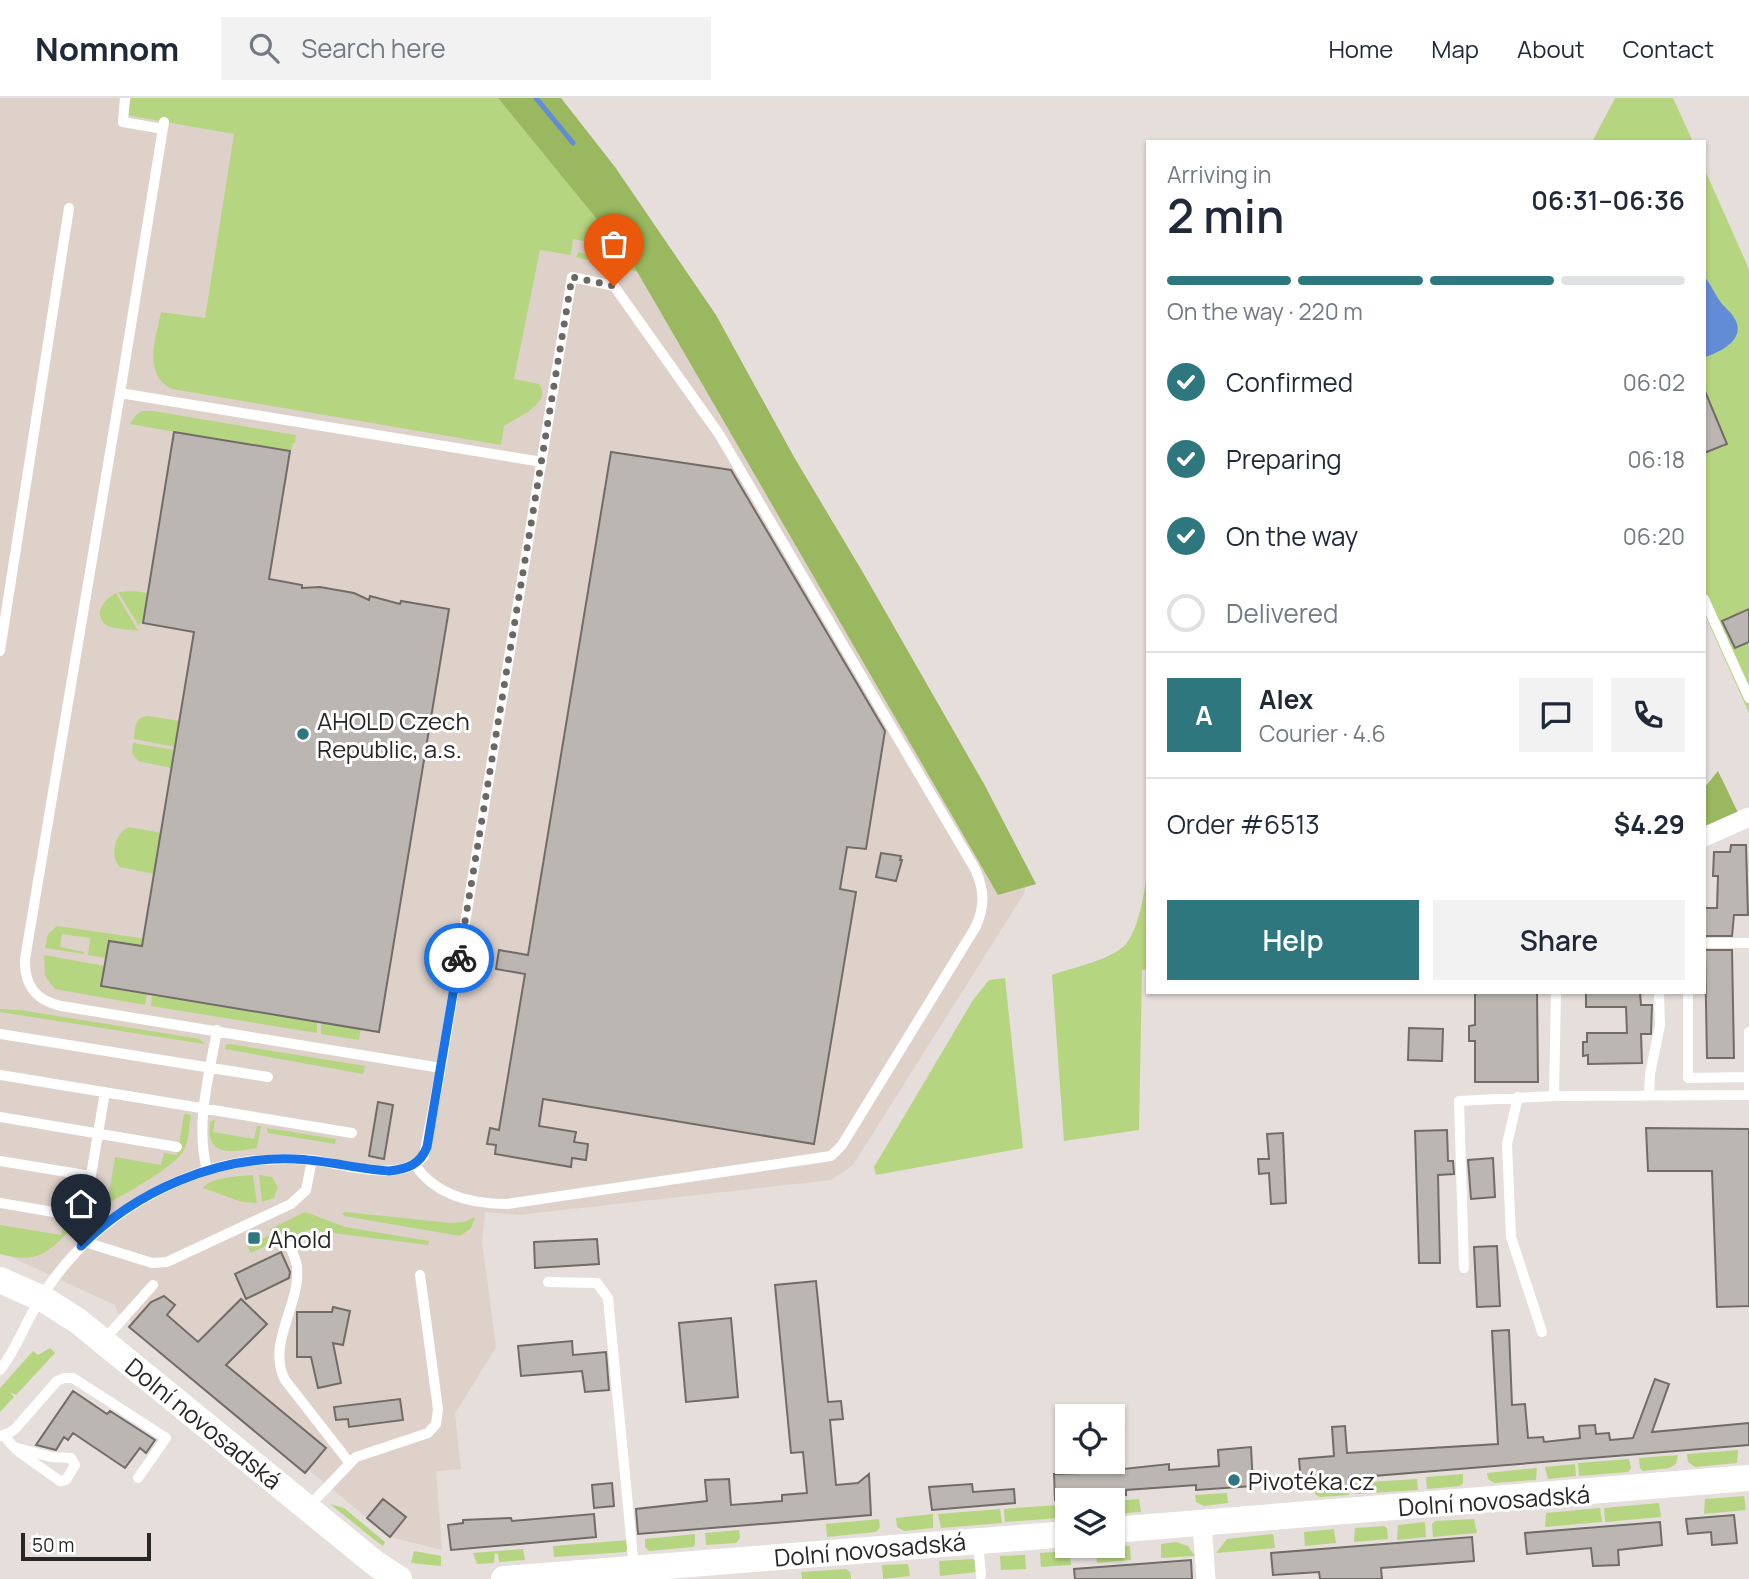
<!DOCTYPE html>
<html lang="en">
<head>
<meta charset="utf-8">
<style>
	:root { --surface:#fff; --page:#f2f2f3; --text:#1f2937; --muted:#747a83; --line:#e0e1e3; --accent:#2e777f }
	body { margin:0; font-family:Manrope,sans-serif; background:var(--page); color:var(--text); height:100vh; display:flex; flex-direction:column; font-size:26px; white-space:nowrap }
	* { box-sizing:border-box; margin:0 }
	p { font-size:23px; color:var(--muted) }
	.icon { flex:none; width:38px; height:38px; fill:none; stroke:currentColor; stroke-width:2; stroke-linecap:round; stroke-linejoin:round }
	.map { position:relative; flex:1; overflow:hidden }
	.drawer { position:absolute; left:1146px; top:42px; width:560px; height:854px; display:flex; flex-direction:column; background:var(--surface); border-radius:0px; box-shadow:0 2px 5px #0004 }
	.drawer>* { flex:none }
	.controls { position:absolute; left:1055px; top:1306px; display:grid; gap:14px }
	.controls a { display:grid; place-items:center; width:70px; height:70px; border-radius:0px; background:var(--surface); box-shadow:0 2px 5px #0004; font-size:35px }
	.scale { position:absolute; left:21px; bottom:18px; width:130px; box-sizing:border-box; padding-left:7px; border:4px solid #292726; border-top:0; font-size:19px; line-height:24px; white-space:nowrap; color:#292726; -webkit-text-stroke:5px #fff; paint-order:stroke }
	.pin { position:absolute; display:grid; place-items:center; width:60px; height:60px; color:#fff; margin:-72px -30px; border-radius:50% 50% 50% 0; rotate:-45deg; box-shadow:0 0 7px #0007 }
	.pin .icon { rotate:45deg }
	.courier { position:absolute; display:grid; place-items:center; width:70px; height:70px; margin:-35px; border:5px solid #1a73e8; border-radius:50%; background:#fff; color:#222; box-shadow:0 2px 9px #0007 }
	.overview em { font-style:normal; font-weight:600 }
	.overview div { display:flex; flex-direction:column-reverse }
	.overview { display:flex; align-items:center; justify-content:space-between; height:119px; padding:0 21px }
	h1 { font-size:46px; font-weight:600; line-height:52px }
	.bar { display:grid; grid-template-columns:repeat(4,1fr); gap:10px 7px; align-content:center; height:84px; padding:0 21px }
	.bar i { height:9px; border-radius:5px; background:var(--line) }
	.bar .active { background:var(--accent) }
	.bar p { grid-column:span 4 }
	.line { display:flex; align-items:center; gap:18px; padding:0 21px; border-top:2px solid var(--line) }
	.line div { flex:1 }
	.round { display:grid; place-items:center; flex:none; width:74px; height:74px; border-radius:0px; background:var(--page) }
	ol { padding:0 21px; list-style:none }
	li { display:flex; align-items:center; gap:21px; height:77px }
	li p { margin-inline-start:auto }
	li .icon { padding:7px; border-radius:50%; background:var(--accent); color:#fff; stroke-width:4 }
	li:last-child { color:var(--muted) }
	li i { width:38px; height:38px; border:4px solid var(--line); border-radius:50% }
	.primary-button { display:flex; gap:14px; margin-top:auto; padding:14px 21px }
	.primary-button a { flex:1; height:80px; border-radius:0px; background:var(--accent); color:#fff; font-size:28px; font-weight:600; line-height:80px; text-align:center }
	.primary-button a+a { background:var(--page); color:var(--text) }
	header { display:flex; align-items:center; gap:42px; box-sizing:border-box; height:98px; padding:0 35px; background:var(--surface); border-bottom:2px solid var(--line) }
	header strong { font-size:33px }
	nav { display:flex; gap:38px; margin-inline-start:auto; font-size:24px }
	.search { width:490px; height:63px; background:var(--page); display:flex; align-items:center; gap:18px; box-sizing:border-box; padding:0 24px; border-radius:0px; color:var(--muted); font-size:26px }
	.map>svg:first-child { display:block }
	.built { fill:#ded1ca }
	.green { fill:#b6d580 }
	.forest { fill:#99b85f }
	.water { fill:#628cd6 }
	.lines { fill:none; stroke-linecap:round; stroke-linejoin:round }
	.stream { stroke:#628cd6; stroke-width:5 }
	.building { fill:#bcb6b3; stroke:#726c69; stroke-width:2 }
	.lane { stroke:#fff; stroke-width:10 }
	.street { stroke:#fff; stroke-width:19 }
	.secondary { stroke:#fff; stroke-width:26 }
	.done { stroke:#6b6765; stroke-width:7; stroke-dasharray:0 12.6 }
	.route { stroke:#1a73e8; stroke-width:9 }
	.poi-dot { fill:#2e777f; stroke:#fff; stroke-width:2.5 }
	.labels { text-anchor:middle; dominant-baseline:central; stroke-width:6; stroke-linejoin:round; paint-order:stroke }
	.poi-label { font-size:24px; fill:#292726; stroke:#fff; text-anchor:start }
	.street-label { font-size:24px; fill:#292726; stroke:#fff }
</style>
</head>
<body>
<header>
<strong>Nomnom</strong>
<div class="search"><svg class="icon" aria-label="search" viewBox="0 0 24 24"><circle cx="10" cy="10" r="6"/><path d="M15 15l6 6"/></svg>Search here</div>
<nav><a>Home</a><a>Map</a><a>About</a><a>Contact</a></nav>
</header>
<div class="map">
<svg width="1749" height="1481" viewBox="0 0 1749 1481">
	<rect width="100%" height="100%" fill="#e5dedb"/>
	<path class="built" d="M0,0h511l136,163 378,622v9l-172,273 -22,15 -313,35 -33,-3 -3,30 14,105 -41,67 6,55 -25,2 6,79 -52,-13 -81,-67 -4,3 -176,-146 4,-5 -15,-9 -3,-8 -115,-53z"/>
	<path class="green" d="M131,0h367l133,163 7,11 -62,-15 2,-5 8,2 2,-12 -15,-3 -2,16 -31,-5 -26,129 25,5c14,19 -21,33 -35,42l-3,19 -329,-56c-30,-15 -16,-51 -11,-77l44,6 29,-184 -108,-19z
		M1615,0h58l20,44h-101z
		M1704,70l45,101v444l-44,-98z
		M142,313h11l143,24 -1,8h-2l-2,9 -161,-28 5,-8z
		M133,493l15,2 -5,30h-3l-1,3 -21,-34z
		M116,495l22,38c-9,-2 -26,-1 -33,-7 -13,-11 1,-26 11,-31z
		M149,618l30,5 -4,26 -41,-8c1,-11 1,-23 15,-23z
		M133,645l42,7 -4,18 -33,-7 -6,-8z
		M129,729l32,6 -7,41 -34,-7c-11,-11 -5,-34 9,-40z
		M1148,761v110l-6,1 -3,160 -75,11 -12,-166c22,-8 52,-13 71,-28 17,-15 24,-66 25,-88z
		M57,828l97,14 -2,8 -43,-7 -3,17 -18,-3 2,-17 -28,-4 -2,13 24,5v2l-39,-6 3,-14z
		M44,857l61,11 -4,20 46,8 -2,11 -90,-16 -10,-13z
		M1005,880l18,170 -147,27 -2,-8 99,-167 16,-20z
		M152,897l165,27v11l-166,-27z
		M0,911l20,1 180,29 4,5 -204,-32z
		M321,925l40,6 -2,11 -38,-6z
		M230,946l135,22 -2,8 -138,-25 1,-4z
		M184,1016l7,1c-2,10 -2,23 -6,33 -8,20 -73,52 -94,66l3,-17 14,3 7,-43 46,8 3,-12 13,2z
		M215,1021l-2,13 41,7 3,-13h4l-4,22c-24,4 -52,10 -47,-26z
		M267,1030l69,11 -1,5 -67,-11z
		M253,1077l4,28 -15,-1 -39,-14c8,-11 36,-12 50,-13z
		M259,1077l13,2 6,10 -4,11 -12,4z
		M305,1114l40,15 84,14 -1,4 -119,-15 -30,10 -28,13 -4,-7 25,-12 -2,-5z
		M346,1114l105,11 13,-1 11,-5 -4,11 -11,8 -116,-20 -2,-3z
		M64,1124l14,2c-31,26 -34,41 -78,30v-29l61,10z
		M50,1250l5,5 -39,42 -6,-3 4,5 -14,15v-24l33,-37 5,4z
		M1738,1352l-1,13 -42,4 -7,-5 -1,-8z
		M1678,1357l-2,9 -7,4 -26,3 -3,-3 -1,-10z
		M1629,1361l2,9 -3,4 -49,4 -1,-13z
		M1575,1366l1,12 -28,3 -3,-12z
		M1537,1370l-1,12 -42,3 -6,-4 -1,-6z
		M1463,1376v9l-3,3 -33,3 -1,-12z
		M1417,1381l1,11 -63,4 -1,-11z
		M1348,1386l1,11 -29,2 -5,-3v-8z
		M1227,1395l1,10 -24,3 -8,-4 -1,-7z
		M1744,1398l2,14 -42,4 1,-15z
		M1139,1401l2,13 -28,2v-13z
		M1659,1405l2,14 -56,5 -1,-14z
		M330,1406l14,4 41,34 -2,4 -7,-5z
		M1058,1407l1,13 -54,4 -1,-13z
		M1600,1410l2,14 -57,5 1,-14z
		M1000,1411l2,14 -61,5 -3,-14z
		M933,1416v14l-29,3 -7,-4 -1,-9z
		M879,1421l1,8 -4,5 -49,5 -1,-13z
		M1474,1421l3,14 -44,4 -1,-13 3,-3z
		M1425,1424l1,15 -29,3 1,-15z
		M1384,1428l3,2 1,11 -34,3 1,-14z
		M1334,1431l2,14 -31,3 -1,-14z
		M739,1432l1,8 -4,5 -30,2 -1,-12z
		M695,1436v10l-2,3 -44,4 -4,-4v-8z
		M1273,1436l2,14 -59,5 11,-14z
		M629,1442l-3,12 -72,5 -1,-11z
		M1176,1444l12,4 7,10 -34,2v-14z
		M1130,1448l1,14 -34,3 -1,-15z
		M523,1451l2,11 -26,2 -1,-8 -3,-1 -1,10 -17,1 -4,-11z
		M414,1453l27,5v10l-30,-3z
		M1067,1453l3,3 1,11 -30,2 -1,-14z
		M1025,1457l1,14 -25,1 -1,-14z
		M973,1461l3,3 1,10 -37,4 -1,-15z
		M908,1466l2,12 -27,3 -1,-14z
		M846,1471l4,3 1,7h-49l-1,-7z"/>
	<path class="forest" d="M498,0h63l54,69 101,148 78,142 71,119 119,208 52,100 -38,11 -367,-634z
		M1718,673l24,50 -37,16v-50z"/>
	<path class="water" d="M1704,178c7,8 11,19 18,28 3,4 8,7 11,12 16,22 -12,36 -28,41z"/>
	<g class="lines">
		<path class="stream" d="M536,0l37,45"/>
	</g>
	<path class="building" d="M1704,291l23,55 -23,9z
		M174,334l116,19 -21,128 33,6v3l18,-1 34,6 15,7 1,-4 30,8 1,-3 48,8 -70,423 -278,-46 8,-45 33,5 52,-314 -51,-9z
		M611,354l120,18 154,261 -19,118 -19,-2 -7,42 16,3 -42,252 -271,-45 -4,27 37,6 -2,10 14,2 -2,16 -14,-2 -1,9 -76,-13 1,-9 -9,-1 3,-16 9,2 26,-156 -29,-5 3,-19 29,5z
		M1749,511v33l-14,6 -13,-27z
		M1731,747h15l2,70h-14l-2,21h-28v-28h13l1,-32h-5l1,-24h16z
		M881,755l20,3 -1,4h2l-6,21 -20,-4z
		M1705,852h27l2,108h-27z
		M1475,894h62l1,90h-63v-41h-6v-15l6,-1z
		M1586,894h54l1,13h11l-1,29h-10l1,29 -54,1v-9l-5,1v-14h4v-9h40l-1,-26h-40z
		M1409,930l34,1 -1,32 -34,-1z
		M378,1004l15,3 -9,54 -15,-3z
		M1646,1030l103,1v177l-32,1 -5,-136h-64z
		M1447,1032l1,31h5l1,13 -16,1 2,88h-21l-4,-132z
		M1283,1035l3,70 -15,1 -2,-31 -10,1 -1,-15h11l-2,-25z
		M1493,1060l2,39 -24,2 -3,-39z
		M597,1141l2,25 -64,4 -1,-26z
		M1497,1148l3,60 -23,1 -3,-60z
		M281,1154l9,20 -1,6 -43,21 -11,-25z
		M816,1183l12,121 13,-1 2,18 -13,1 6,65 22,-2 11,-9 2,41 -233,19 -2,-25 71,-8 -2,-21 24,-1 2,26 51,-4v-6l25,-2 -4,-41 -12,1 -16,-168z
		M164,1198l11,9 -8,10 31,27 43,-43 26,25 -41,41 100,83 -21,25 -176,-146 22,-25z
		M333,1209l17,4 -7,34 -10,-2 8,40 -23,5 -7,-31h-14v-45h35z
		M731,1220l7,79 -52,5 -7,-79z
		M1509,1232l3,75 13,-1 3,34 15,-1 1,5 36,-4 -1,-12 16,-1 1,9 13,-1 1,7 23,-2 22,-59 14,5 -17,48 97,-9v22l-400,33v8l-13,1v-8l-35,3 -2,-23 35,-3 -2,-29 13,-1 2,27 151,-9 -6,-113z
		M572,1243l1,14 33,-3 3,38 -24,2 -3,-21 -61,5 -3,-30z
		M73,1293l34,23 3,-3 45,29 -9,13 -6,-5 -15,20 -52,-35 -5,7 -4,-3 -8,13 -20,-5z
		M400,1301l3,21 -54,7 -1,-8 -12,1 -2,-13z
		M1251,1349l2,39 -57,4v-5l-70,5v5l-71,5 -1,-26 27,-1v-12h14l1,11 73,-8v6l50,-4 -1,-16z
		M612,1385l2,23 -20,2 -2,-23z
		M972,1386l1,8 41,-3 1,14 -83,7 -3,-23z
		M383,1401l23,18 -16,20 -23,-19z
		M594,1416l2,23 -145,13 -3,-25 15,-2v-3l48,-2 1,3z
		M1734,1417l3,28 -25,2 -1,-13 -23,2 -2,-15z
		M1660,1424l2,23 -44,5 1,15 -26,1 -2,-18 -64,6 -2,-21z
		M1472,1439l2,24 -93,7 1,11h-62l-1,-7 -46,3 -2,-22z
		M1191,1462l1,19h-117l-1,-10z"/>
	<g class="lines">
		<path class="lane" d="M125,0l-2,24 40,7
			M120,295l44,-271
			M1704,501l45,99
			M0,553l69,-443
			M1704,845h45
			M1688,894v86l60,-1
			M0,936l268,43
			M441,970l-380,-62c-26,-6 -37,-21 -36,-47l95,-566 422,69
			M0,977l352,58
			M1649,997l1,-21 10,-49 -1,-33
			M1749,997v-63
			M1554,998l2,-104
			M1518,999l-11,47 4,93 31,95
			M0,1019l177,30
			M0,1063l91,15
			M207,1072c-12,-47 2,-93 10,-140
			M0,1105l71,12 11,-3 4,-7 19,-113
			M85,1144l67,21 15,-1 124,-58 15,-14 6,-30
			M290,1148c3,7 6,14 7,21 4,38 -31,76 -12,113l64,82
			M1464,1170l-5,-167 95,-5 195,-1
			M548,1184l49,1 11,15 26,270
			M103,1243l50,-56
			M0,1272c18,-23 26,-50 42,-74 25,-39 58,-71 98,-95 33,-20 71,-35 109,-40 21,-2 42,-3 63,-1 32,4 89,24 112,-4l17,-88 131,-791 42,9 105,148 256,435c10,22 10,38 0,59l-133,217 -11,11 -324,48c-36,0 -71,-8 -92,-39
			M4,1337c5,7 9,12 15,17l41,29 6,-1 9,-15 -4,-7 -20,-1 -37,-10
			M0,1338l9,-3 6,-4 42,-48 7,-3h9l93,60 -28,40
			M308,1409l48,-50 72,-24 8,-9 2,-15 -18,-134
			M978,1443l3,35"/>
		<path class="street" d="M1704,739l45,-20
			M1202,1425l4,56"/>
		<path class="secondary" d="M0,1182l45,20 33,21 298,243 23,15
			M1113,1432l636,-52
			M504,1481l564,-45"/>
	</g>
	<g class="lines">
		<path class="done" d="M459,860l113,-681 42,9"/>
		<path class="route" d="M81,1148c55,-55 135,-90 213,-87 32,1 63,10 95,12 18,-2 31,-6 38,-24l32,-189"/>
	</g>
	<g class="poi-dot">
		<circle cx="303" cy="636" r="7"/>
		<rect x="247" y="1133" width="14" height="14" rx="3.5"/>
		<circle cx="1234" cy="1382" r="7"/>
	</g>
	<g class="labels">
		<g class="poi-label">
			<text x="317" y="622">AHOLD Czech<tspan x="317" dy="28">Republic, a.s.</tspan></text>
			<text x="268" y="1140">Ahold</text>
			<text x="1248" y="1382">Pivotéka.cz</text>
		</g>
		<g class="street-label">
			<text transform="translate(204 1325) rotate(39)">Dolní novosadská</text>
			<text transform="translate(1494 1402) rotate(-4)">Dolní novosadská</text>
			<text transform="translate(870 1451) rotate(-5)">Dolní novosadská</text>
		</g>
	</g>
</svg>
<div class="controls">
<a><svg class="icon" aria-label="locate" viewBox="0 0 24 24"><circle cx="12" cy="12" r="6"/><path d="M12 2v4M12 18v4M2 12h4M18 12h4"/></svg></a>
<a><svg class="icon" aria-label="layers" viewBox="0 0 24 24"><path d="M12 4l9 5-9 5-9-5zM3 14l9 5 9-5"/></svg></a>
</div>
<div class="scale">50 m</div>
<div class="pin" style="left:614px;top:188px;background:#ea580c"><svg class="icon" aria-label="bag" viewBox="0 0 24 24"><path d="M5 8h14l-1 12H6zM9 8a3 3 0 0 1 6 0"/></svg></div>
<div class="pin" style="left:81px;top:1148px;background:#1f2937"><svg class="icon" aria-label="home" viewBox="0 0 24 24"><path d="M3 11l9-7 9 7M6 9v11h12V9"/></svg></div>
<div class="courier" style="left:459px;top:860px"><svg class="icon" aria-label="bike" viewBox="0 0 24 24"><circle cx="6" cy="16" r="4"/><circle cx="18" cy="16" r="4"/><path d="M6 16l4-8h5l3 8M10 8l3 8H6M13 5h3"/></svg></div>
<section class="drawer">
<div class="overview"><div><h1>2 min</h1><p>Arriving in</p></div><em>06:31–06:36</em></div>
<div class="bar"><i class="active"></i><i class="active"></i><i class="active"></i><i></i><p>On the way · 220 m</p></div>
<ol>
<li><svg class="icon" aria-label="check" viewBox="0 0 24 24"><path d="M5 12l5 5 9-10"/></svg>Confirmed<p>06:02</p></li>
<li><svg class="icon" aria-label="check" viewBox="0 0 24 24"><path d="M5 12l5 5 9-10"/></svg>Preparing<p>06:18</p></li>
<li><svg class="icon" aria-label="check" viewBox="0 0 24 24"><path d="M5 12l5 5 9-10"/></svg>On the way<p>06:20</p></li>
<li><i></i>Delivered</li>
</ol>
<div class="line" style="height:126px"><b class="round" style="background:var(--accent);color:#fff">A</b><div><b>Alex</b><p>Courier · 4.6</p></div><a class="round"><svg class="icon" aria-label="chat" viewBox="0 0 24 24"><path d="M4 5h16v11H9l-5 4z"/></svg></a><a class="round"><svg class="icon" aria-label="phone" viewBox="0 0 24 24"><path d="M5 4h4l2 5-3 2q2 4 5 5l2-3 5 2v4C11 20 4 13 5 4z"/></svg></a></div>
<div class="line" style="height:91px"><div>Order #6513</div><b>$4.29</b></div>
<div class="primary-button"><a>Help</a><a>Share</a></div>
</section>
</div>
</body>
</html>
